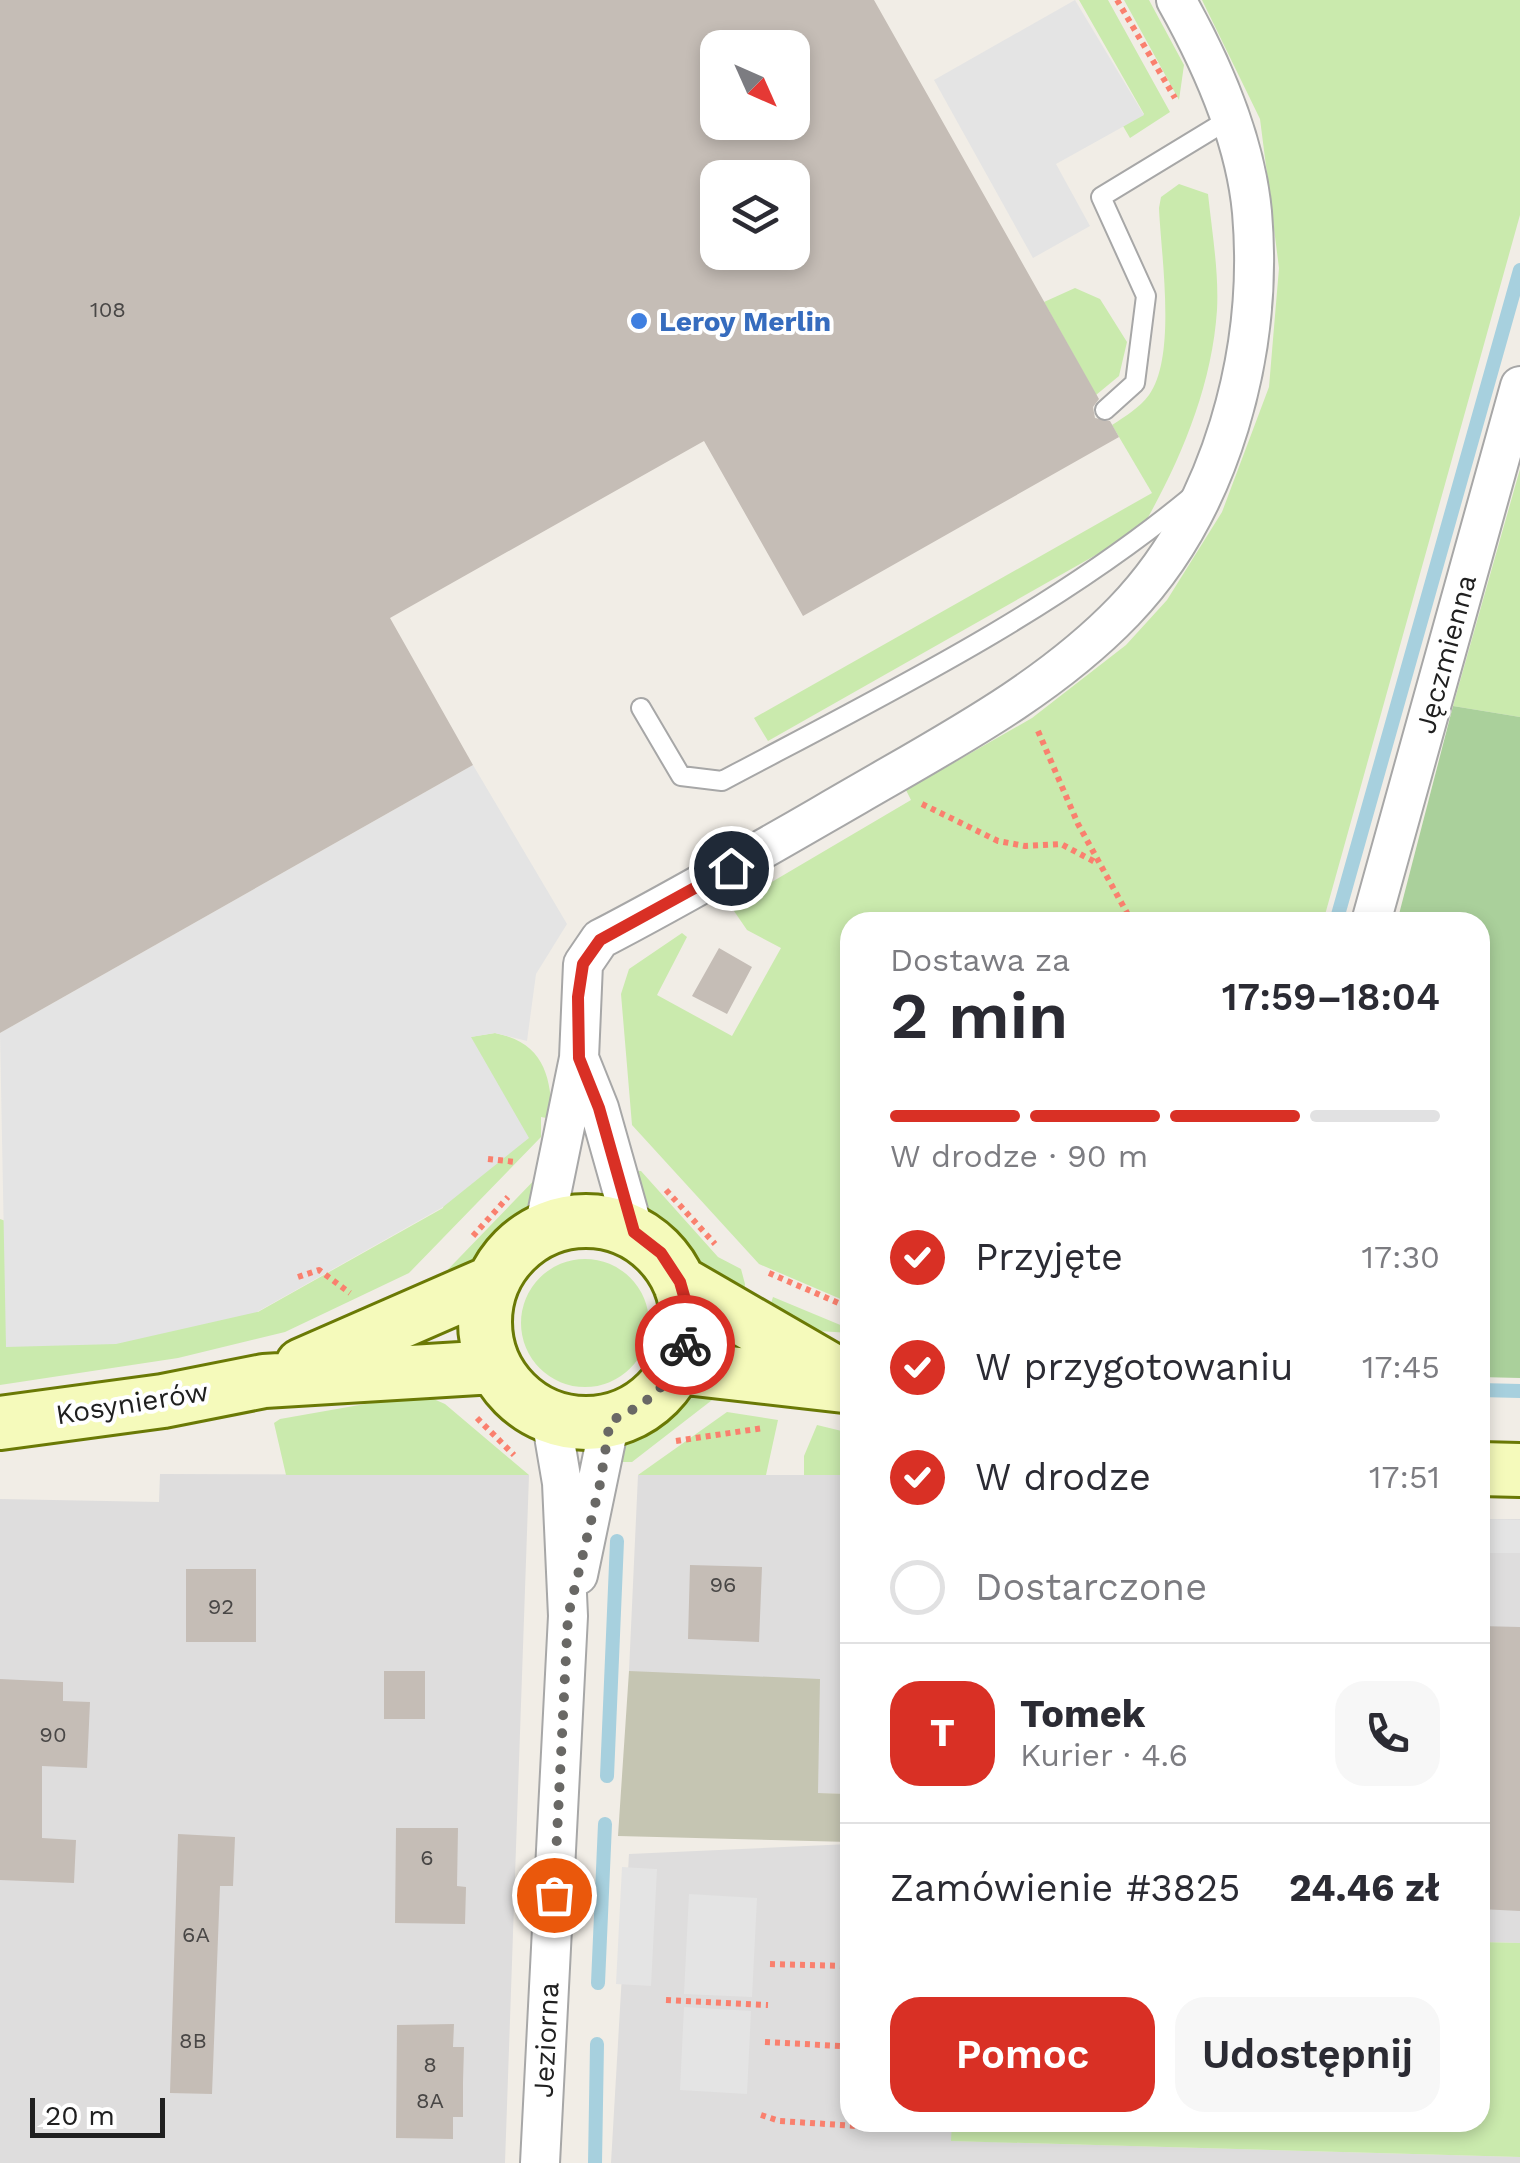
<!DOCTYPE html>
<html lang="pl">
<head>
<meta charset="utf-8">
<style>
	:root { --surface:#fff; --page:#f7f7f7; --text:#2b2b33; --muted:#7c7c81; --line:#e1e1e2; --accent:#d93025 }
	body { margin:0; font-family:"Work Sans",sans-serif; background:var(--page); color:var(--text); height:100vh; display:flex; flex-direction:column; font-size:38px; white-space:nowrap }
	* { box-sizing:border-box; margin:0 }
	p { font-size:32px; color:var(--muted) }
	.icon { flex:none; width:55px; height:55px; fill:none; stroke:currentColor; stroke-width:2; stroke-linecap:round; stroke-linejoin:round }
	.map { position:relative; flex:1; overflow:hidden }
	.drawer { position:absolute; left:840px; top:912px; width:650px; height:1220px; display:flex; flex-direction:column; background:var(--surface); border-radius:30px; box-shadow:0 5px 15px #0003 }
	.drawer>* { flex:none }
	.needle { width:65px; rotate:135deg }
	.tools { position:absolute; left:700px; top:30px; display:grid; gap:20px }
	.tools a { display:grid; place-items:center; width:110px; height:110px; border-radius:20px; background:var(--surface); box-shadow:0 5px 15px #0003; font-size:50px }
	.scale { position:absolute; left:30px; bottom:25px; width:135px; box-sizing:border-box; padding-left:10px; border:5px solid #202020; border-top:0; font-size:28px; line-height:35px; white-space:nowrap; color:#202020; -webkit-text-stroke:8px #fff; paint-order:stroke }
	.pin { position:absolute; display:grid; place-items:center; width:85px; height:85px; color:#fff; margin:-42px; border:5px solid #fff; border-radius:50%; box-shadow:0 2px 10px #0007 }
	.courier { position:absolute; display:grid; place-items:center; width:100px; height:100px; margin:-50px; border:8px solid #d93025; border-radius:50%; background:#fff; color:#222; box-shadow:0 2px 12px #0007 }
	.summary em { font-style:normal; font-weight:600 }
	.summary div { display:flex; flex-direction:column-reverse }
	.summary { display:flex; align-items:center; justify-content:space-between; height:170px; padding:0 50px }
	h1 { font-size:65px; font-weight:600; line-height:75px }
	.bar { display:grid; grid-template-columns:repeat(4,1fr); gap:15px 10px; align-content:center; height:120px; padding:0 50px }
	.bar i { height:12px; border-radius:8px; background:var(--line) }
	.bar .selected { background:var(--accent) }
	.bar p { grid-column:span 4 }
	.line { display:flex; align-items:center; gap:25px; padding:0 50px; border-top:2px solid var(--line) }
	.line div { flex:1 }
	.round { display:grid; place-items:center; flex:none; width:105px; height:105px; border-radius:30px; background:var(--page) }
	ol { padding:0 50px; list-style:none }
	li { display:flex; align-items:center; gap:30px; height:110px }
	li p { margin-inline-start:auto }
	li .icon { padding:10px; border-radius:50%; background:var(--accent); color:#fff; stroke-width:4 }
	li:last-child { color:var(--muted) }
	li i { width:55px; height:55px; border:5px solid var(--line); border-radius:50% }
	.primary-button { display:flex; gap:20px; margin-top:auto; padding:20px 50px }
	.primary-button a { flex:1; height:115px; border-radius:30px; background:var(--accent); color:#fff; font-size:40px; font-weight:600; line-height:115px; text-align:center }
	.primary-button a+a { background:var(--page); color:var(--text) }
	.map>svg:first-child { display:block }
	.residential { fill:#dedddd }
	.construction { fill:#c5c5b2 }
	.grass { fill:#caeaad }
	.forest { fill:#aad09b }
	.parking { fill:#e4e4e4 }
	.lines { fill:none; stroke-linecap:round; stroke-linejoin:round }
	.stream { stroke:#a7d0de; stroke-width:14 }
	.building { fill:#c5bdb6; fill-rule:evenodd }
	.lane-casing { stroke:#a7a7a7; stroke-width:22 }
	.street-casing { stroke:#a7a7a7; stroke-width:42 }
	.secondary-casing { stroke:#6a7905; stroke-width:58 }
	.path { stroke:#fa806e; stroke-width:6; stroke-dasharray:5 5; stroke-linecap:butt }
	.lane { stroke:#fff; stroke-width:18 }
	.street { stroke:#fff; stroke-width:38 }
	.secondary { stroke:#f5fabb; stroke-width:52 }
	.done { stroke:#696865; stroke-width:10; stroke-dasharray:0 18 }
	.route { stroke:#d93025; stroke-width:12 }
	.shop-dot { fill:#3f7fe0; stroke:#fff; stroke-width:4 }
	.labels { text-anchor:middle; dominant-baseline:central; stroke-width:8; stroke-linejoin:round; paint-order:stroke }
	.number-label { font-size:22px; fill:#494746 }
	.shop-label { font-size:28px; font-weight:bold; fill:#366cbe; stroke:#fff; text-anchor:start }
	.street-label { font-size:28px; fill:#202020; stroke:#fff }
</style>
</head>
<body>
<div class="map">
<svg width="1520" height="2163" viewBox="0 0 1520 2163">
	<rect width="100%" height="100%" fill="#f1ede6"/>
	<path class="residential" d="M160,1474l369,1 -24,688h-505v-664l159,3z
		M638,1475h212v319l-32,-1 -189,-122z
		M1480,1519h40v424l-40,-1z
		M850,1844v278l102,1v18l568,16v6h-909l18,-309z"/>
	<path class="construction" d="M629,1671l191,8 -2,114 32,1v48l-232,-6z"/>
	<path class="grass" d="M1079,0h29l62,112 -40,26 -7,-12 21,-12z
		M1124,0h25l35,65 -5,35z
		M1202,0h318v215l-197,707h-473v381l-91,-39 -127,-139 -11,-131 8,-25 53,-36 5,4 -30,58 75,41 49,-88 -34,-18 -13,-19 4,-9 173,-102 -5,-10 126,-72 94,-73 41,-45 55,-88 47,-125 10,-119 -19,-149z
		M1179,184l29,10c4,38 11,78 9,116 -5,75 -35,147 -71,211l-6,9 -372,211 -14,-23 398,-225 -40,-68c14,-9 27,-17 37,-30 28,-39 12,-139 10,-187l2,-11z
		M1075,288l25,11 27,43 -8,34 -23,19 -52,-93z
		M1520,469v248l-67,-11z
		M495,1033c48,10 56,41 57,86l-11,-2v20l-132,136 -124,59 -107,26 -178,27v-166l258,93 185,-104 27,-171z
		M544,1170l-13,37 -37,29 -14,24 -49,27z
		M621,1170l20,1 77,86 23,12 4,15 -2,18 -39,-18 -17,-27 -59,-60z
		M521 1323a64 64 0 1 1 128 0a64 64 0 1 1-128 0Z
		M773,1297l77,32v4l-47,-3 -36,-14z
		M725,1390l-93,72h-13c10,-47 64,-66 106,-72z
		M422,1394l23,10 84,71h-243l-12,-52 6,-4z
		M727,1412l51,8 -12,55h-128z
		M817,1425l33,8v42h-46v-19z
		M1480,1942l40,1v214l-569,-16 1,-19h528z"/>
	<path class="forest" d="M1453,706l67,11v661l-40,-1v-455h-83z"/>
	<path class="parking" d="M1075,0l69,115 -88,49 34,62 -57,32 -99,-178z
		M473,765l94,159 -31,50 -9,67 -32,-8 -24,4 58,101 -86,69 -186,105 -141,32 -110,3 -6,-314z
		M1480,1519l40,1v33h-40z
		M622,1867l35,2 -6,117 -35,-2z
		M689,1894l68,4 -5,99 -68,-3z
		M684,2007l67,4 -4,83 -67,-4z"/>
	<g class="lines">
		<path class="stream" d="M1336,922l184,-652
			M1480,1390l40,1
			M607,1776l10,-235
			M598,1983l7,-159
			M595,2163l2,-119"/>
	</g>
	<path class="building" d="M0,0h874l225,399 -6,8 2,11 15,3 9,16 -316,179 -99,-175 -314,177 83,147 -473,268zM718,48h74v74h-74zM718,178h74v74h-74z
		M719,948l33,19 -25,47 -35,-18z
		M690,1565l72,2 -3,75 -71,-3z
		M186,1569h70v73h-70z
		M1480,1626l40,1v284l-40,-2z
		M384,1671h41v48h-41z
		M0,1679l63,3v19l27,1 -3,66 -45,-2v72l34,2 -2,43 -74,-3z
		M396,1828h62l-1,58 9,1 -1,37 -70,-1z
		M178,1834l57,3 -2,49h-13l-8,208 -42,-1z
		M454,2024l-1,23h11l-1,35v35h-10v22l-57,-1 1,-113z"/>
	<g class="lines">
		<defs>
			<path id="lane" d="M1105,410l30,-27 11,-87 -45,-99 130,-79
				M641,708l40,68 41,5c162,-86 327,-167 469,-284"/>
			<path id="street" d="M1371,922l149,-536
				M579,1058l20,50 35,124
				M544,1229l35,-171 4,-94 17,-25c87,-45 172,-95 257,-144 93,-54 192,-106 267,-184 98,-102 140,-260 128,-399 -7,-74 -40,-148 -76,-212
				M578,1575l32,-154
				M540,2163l28,-547 -6,-133 -11,-65"/>
			<path id="secondary" d="M485 1322a101 101 0 1 1 202 0a101 101 0 1 1-202 0Z
				M679,1282l171,99
				M302,1365l190,-83
				M677,1367l167,19
				M0,1423l163,-22 101,-20 230,-14
				M1480,1469l40,1"/>
		</defs>
		<use href="#lane" class="lane-casing"/>
		<use href="#street" class="street-casing"/>
		<use href="#secondary" class="secondary-casing"/>
		<path class="path" d="M1117,0l58,98
			M1038,731l40,93 54,98
			M922,804l76,37 27,5 36,-2 36,19
			M488,1159l28,3
			M666,1190l49,54
			M473,1236l35,-39
			M769,1273l81,35
			M298,1277l21,-7 31,23
			M477,1418l37,37
			M676,1441l87,-13
			M770,1964l74,2
			M666,2000l102,5
			M765,2042l76,4
			M761,2115l19,6 92,6"/>
		<use href="#lane" class="lane"/>
		<use href="#street" class="street"/>
		<use href="#secondary" class="secondary"/>
	</g>
	<g class="lines">
		<path class="done" d="M554,1895l14,-279 32,-132 10,-63c37,-16 62,-37 75,-76"/>
		<path class="route" d="M685,1345l1,-42 -6,-21 -19,-29 -27,-21 -35,-124 -20,-50 -1,-61 5,-33 17,-24 131,-72"/>
	</g>
	<circle class="shop-dot" cx="639" cy="321" r="10"/>
	<g class="labels">
		<g class="number-label">
			<text x="108" y="309">108</text>
			<text x="723" y="1584">96</text>
			<text x="221" y="1606">92</text>
			<text x="53" y="1734">90</text>
			<text x="427" y="1857">6</text>
			<text x="196" y="1934">6A</text>
			<text x="193" y="2040">8B</text>
			<text x="430" y="2064">8</text>
			<text x="430" y="2100">8A</text>
		</g>
		<g class="shop-label">
			<text x="659" y="321">Leroy Merlin</text>
		</g>
		<g class="street-label">
			<text transform="translate(1446 654) rotate(-75)">Jęczmienna</text>
			<text transform="translate(132 1403) rotate(-9)">Kosynierów</text>
			<text transform="translate(546 2040) rotate(-87)">Jeziorna</text>
		</g>
	</g>
</svg>
<div class="tools">
<a><svg class="needle" viewBox="-14 -14 28 28"><path d="M0-13l5 13h-10z" fill="#e53935"/><path d="M0 13l5-13h-10z" fill="#7c7c81"/></svg></a>
<a><svg class="icon" aria-label="layers" viewBox="0 0 24 24"><path d="M12 4l9 5-9 5-9-5zM3 14l9 5 9-5"/></svg></a>
</div>
<div class="scale">20 m</div>
<div class="pin" style="left:554px;top:1895px;background:#ea580c"><svg class="icon" aria-label="bag" viewBox="0 0 24 24"><path d="M5 8h14l-1 12H6zM9 8a3 3 0 0 1 6 0"/></svg></div>
<div class="pin" style="left:731px;top:868px;background:#1f2937"><svg class="icon" aria-label="home" viewBox="0 0 24 24"><path d="M3 11l9-7 9 7M6 9v11h12V9"/></svg></div>
<div class="courier" style="left:685px;top:1345px"><svg class="icon" aria-label="bike" viewBox="0 0 24 24"><circle cx="6" cy="16" r="4"/><circle cx="18" cy="16" r="4"/><path d="M6 16l4-8h5l3 8M10 8l3 8H6M13 5h3"/></svg></div>
<section class="drawer">
<div class="summary"><div><h1>2 min</h1><p>Dostawa za</p></div><em>17:59–18:04</em></div>
<div class="bar"><i class="selected"></i><i class="selected"></i><i class="selected"></i><i></i><p>W drodze · 90 m</p></div>
<ol>
<li><svg class="icon" aria-label="check" viewBox="0 0 24 24"><path d="M5 12l5 5 9-10"/></svg>Przyjęte<p>17:30</p></li>
<li><svg class="icon" aria-label="check" viewBox="0 0 24 24"><path d="M5 12l5 5 9-10"/></svg>W przygotowaniu<p>17:45</p></li>
<li><svg class="icon" aria-label="check" viewBox="0 0 24 24"><path d="M5 12l5 5 9-10"/></svg>W drodze<p>17:51</p></li>
<li><i></i>Dostarczone</li>
</ol>
<div class="line" style="height:180px"><b class="round" style="background:var(--accent);color:#fff">T</b><div><b>Tomek</b><p>Kurier · 4.6</p></div><a class="round"><svg class="icon" aria-label="phone" viewBox="0 0 24 24"><path d="M5 4h4l2 5-3 2q2 4 5 5l2-3 5 2v4C11 20 4 13 5 4z"/></svg></a></div>
<div class="line" style="height:130px"><div>Zamówienie #3825</div><b>24.46 zł</b></div>
<div class="primary-button"><a>Pomoc</a><a>Udostępnij</a></div>
</section>
</div>
</body>
</html>
